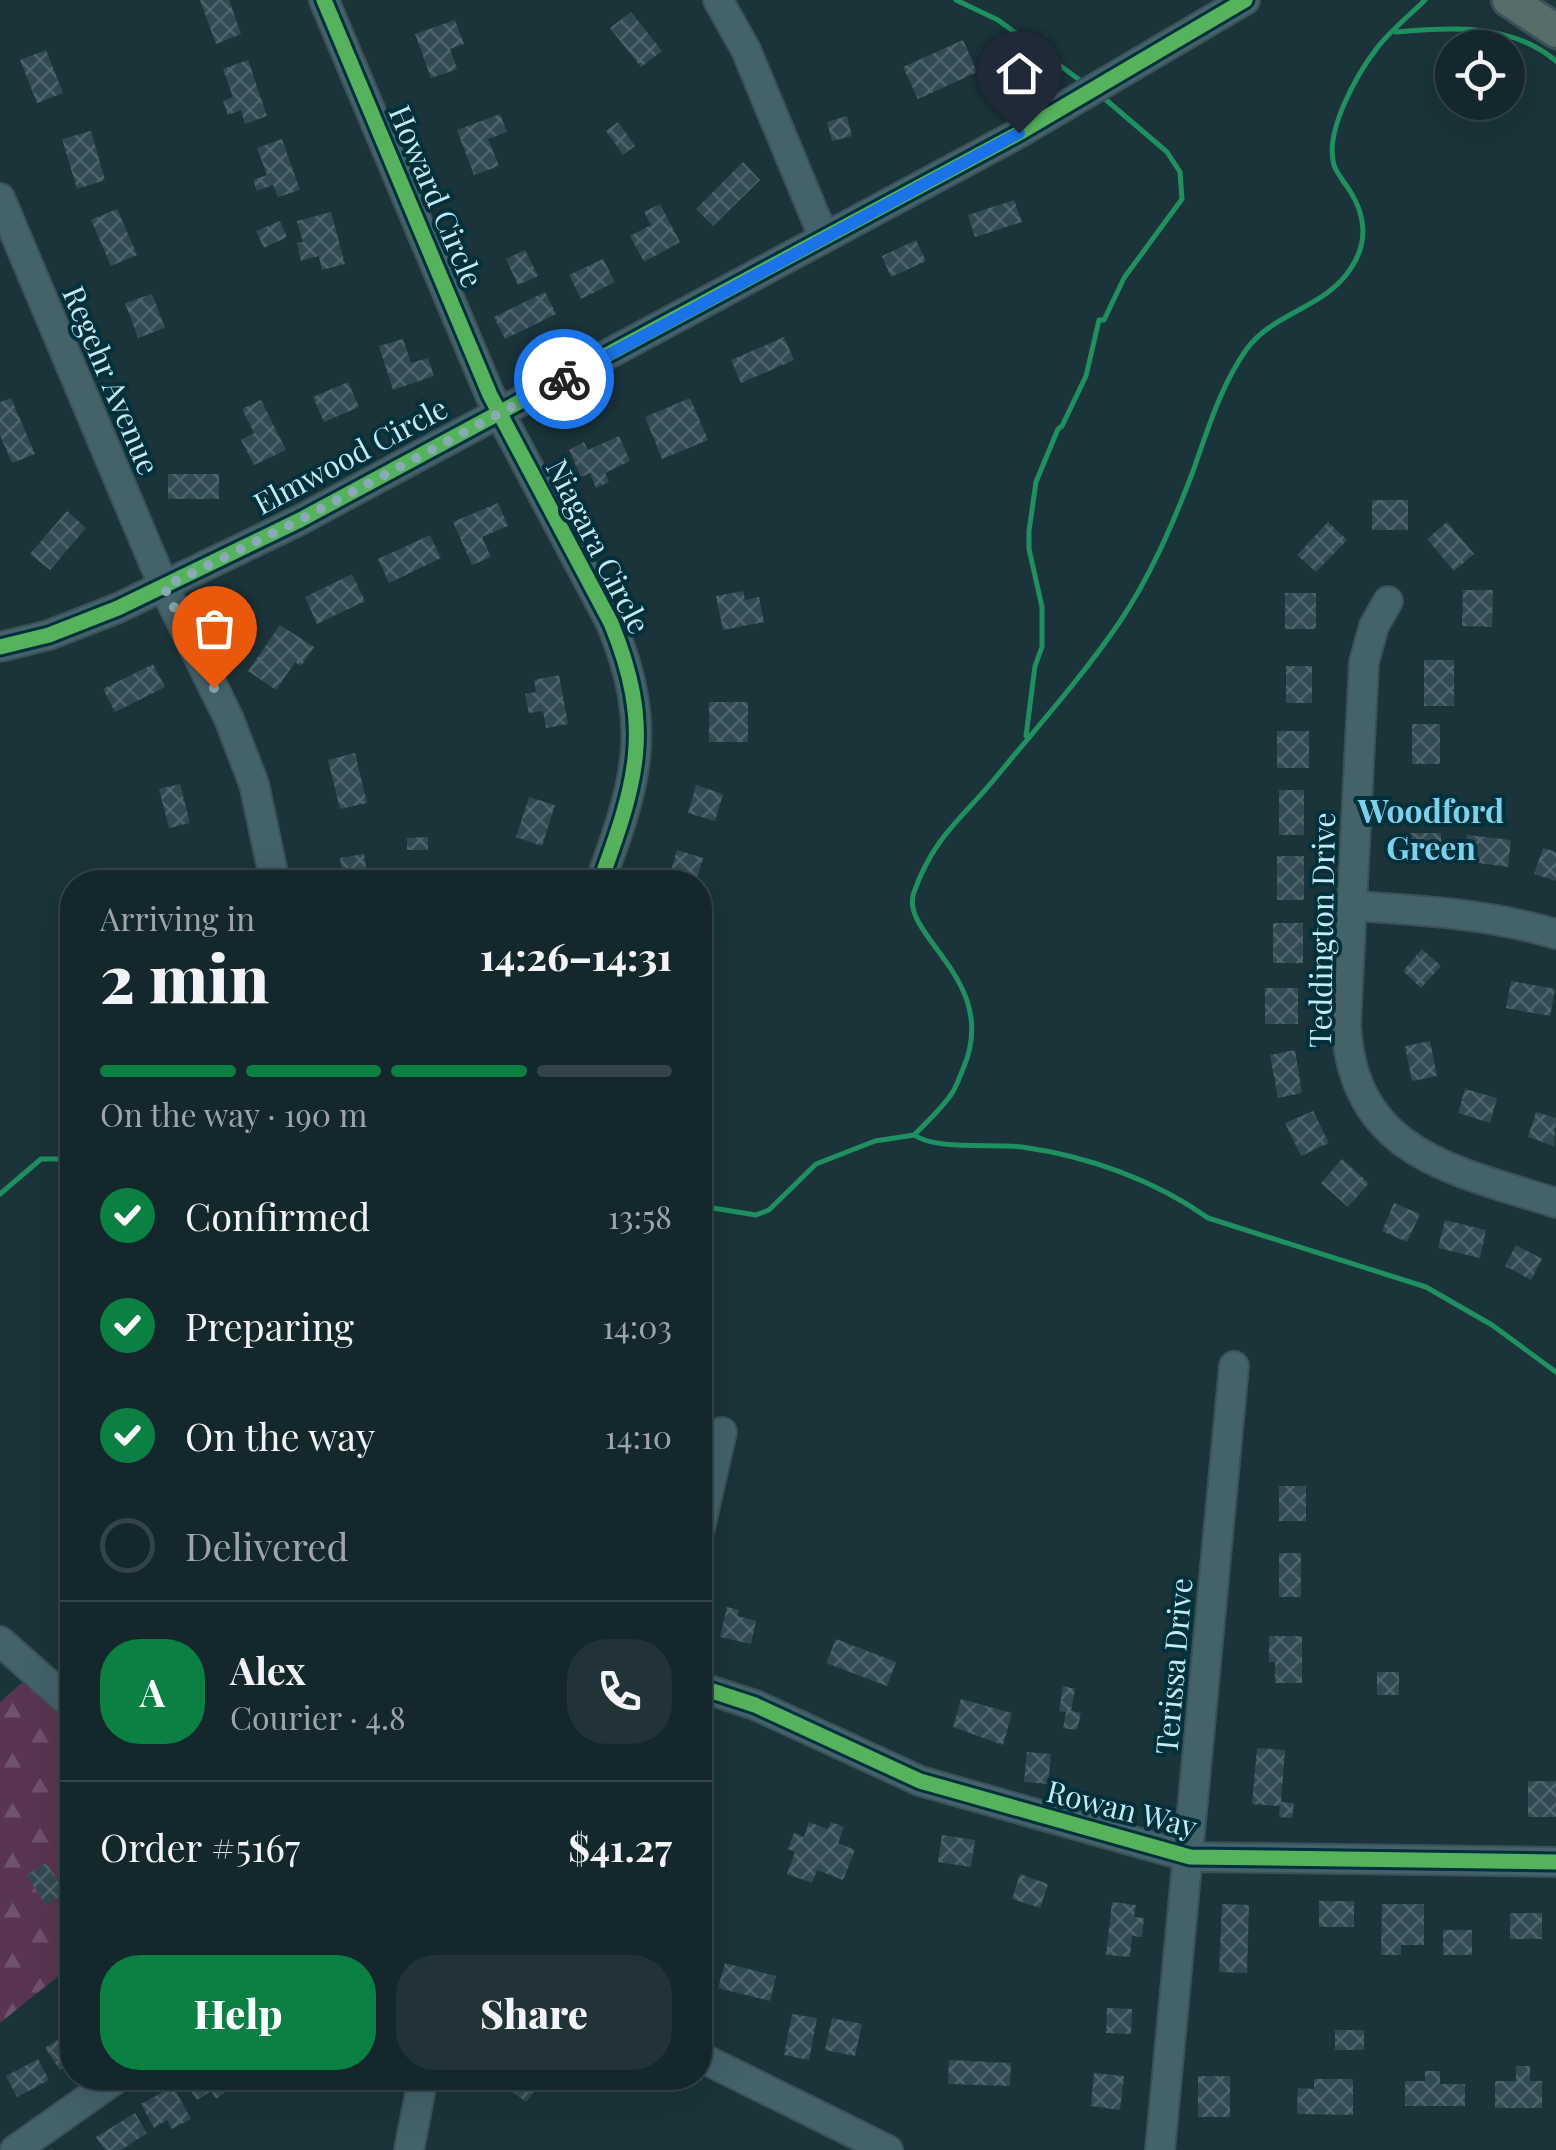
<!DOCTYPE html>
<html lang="en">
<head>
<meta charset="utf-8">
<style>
	:root { --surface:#14272c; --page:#213338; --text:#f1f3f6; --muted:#9da5a9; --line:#334448; --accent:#0b8043 }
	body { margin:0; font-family:"Playfair Display",serif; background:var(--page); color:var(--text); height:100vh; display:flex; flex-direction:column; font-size:38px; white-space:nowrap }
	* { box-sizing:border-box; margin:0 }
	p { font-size:32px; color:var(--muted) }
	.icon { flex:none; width:55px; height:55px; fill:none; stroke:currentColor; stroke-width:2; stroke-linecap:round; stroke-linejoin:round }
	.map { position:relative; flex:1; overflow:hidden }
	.side { position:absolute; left:60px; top:870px; width:652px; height:1220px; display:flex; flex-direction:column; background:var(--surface); border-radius:40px; box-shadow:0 10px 40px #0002,0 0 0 2px var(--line) }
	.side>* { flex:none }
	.buttons { position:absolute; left:1435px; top:30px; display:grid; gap:20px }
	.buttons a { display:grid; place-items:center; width:90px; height:90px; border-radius:50%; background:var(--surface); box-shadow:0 10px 40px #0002,0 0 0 2px var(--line); font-size:50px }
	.pin { position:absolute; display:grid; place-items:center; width:85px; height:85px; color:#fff; margin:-102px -42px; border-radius:50% 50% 50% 0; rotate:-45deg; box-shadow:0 0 10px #0007 }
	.pin .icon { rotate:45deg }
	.courier { position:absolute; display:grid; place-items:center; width:100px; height:100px; margin:-50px; border:8px solid #1a73e8; border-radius:50%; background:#fff; color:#222; box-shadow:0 2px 12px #0007 }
	.overview em { font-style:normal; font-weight:800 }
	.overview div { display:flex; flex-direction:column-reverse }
	.overview { display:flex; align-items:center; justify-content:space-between; height:170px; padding:0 40px }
	h1 { font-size:65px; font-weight:800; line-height:75px }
	.bar { display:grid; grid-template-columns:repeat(4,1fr); gap:15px 10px; align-content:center; height:120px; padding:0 40px }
	.bar i { height:12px; border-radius:8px; background:var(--line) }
	.bar .active { background:var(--accent) }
	.bar p { grid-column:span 4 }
	.line { display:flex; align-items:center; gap:25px; padding:0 40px; border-top:2px solid var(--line) }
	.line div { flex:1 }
	.round { display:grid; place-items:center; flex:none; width:105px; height:105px; border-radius:40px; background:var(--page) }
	ol { padding:0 40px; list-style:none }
	li { display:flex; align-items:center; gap:30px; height:110px }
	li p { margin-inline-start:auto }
	li .icon { padding:10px; border-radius:50%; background:var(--accent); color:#fff; stroke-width:4 }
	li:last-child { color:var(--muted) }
	li i { width:55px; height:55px; border:5px solid var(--line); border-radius:50% }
	.button { display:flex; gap:20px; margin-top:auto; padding:20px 40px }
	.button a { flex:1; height:115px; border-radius:40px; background:var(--accent); color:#fff; font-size:40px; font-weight:800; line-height:115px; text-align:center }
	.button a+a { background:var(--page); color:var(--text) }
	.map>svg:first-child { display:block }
	.forest { fill:url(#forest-firs) }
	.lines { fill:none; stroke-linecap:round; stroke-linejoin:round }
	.stream { stroke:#1f9060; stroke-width:5 }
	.building { fill:url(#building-cross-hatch) }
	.minor-casing { stroke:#3a5157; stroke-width:32 }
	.major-casing { stroke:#3a5157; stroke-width:38 }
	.minor { stroke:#43626a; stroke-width:28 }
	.major { stroke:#566d6a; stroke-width:32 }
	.cycleway-casing { stroke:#00313d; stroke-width:21 }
	.cycleway { stroke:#56b35d; stroke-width:15 }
	.done { stroke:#88abb5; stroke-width:10; stroke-dasharray:0 18 }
	.route { stroke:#1a73e8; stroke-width:12 }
	.labels { text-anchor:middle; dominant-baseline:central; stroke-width:8; stroke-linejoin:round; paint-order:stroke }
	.street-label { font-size:30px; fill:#c3ebf7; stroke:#00313d }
	.neighbourhood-label { font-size:32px; font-weight:bold; fill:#7dd2eb; stroke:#00313d }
</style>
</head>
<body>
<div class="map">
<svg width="1556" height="2150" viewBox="0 0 1556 2150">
	<defs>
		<pattern id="forest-firs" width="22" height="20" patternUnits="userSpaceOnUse" patternTransform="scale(2.5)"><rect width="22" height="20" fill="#593552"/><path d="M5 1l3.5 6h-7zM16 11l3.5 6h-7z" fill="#6f526c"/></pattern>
		<pattern id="building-cross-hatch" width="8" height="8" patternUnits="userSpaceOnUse" patternTransform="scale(2.5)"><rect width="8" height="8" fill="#334a53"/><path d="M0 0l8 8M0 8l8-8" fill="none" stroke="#4f646c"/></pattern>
	</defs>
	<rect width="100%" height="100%" fill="#1a343a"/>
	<path class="forest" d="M25,1680l47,46v239l-72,58v-321z"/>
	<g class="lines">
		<path class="stream" d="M956,0l42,20 83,61
			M1396,32c54,-5 115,-9 160,29
			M1026,736l9,-70 7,-19v-40l-13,-58v-18l7,-49 22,-53 4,-3 24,-50 13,-56h5l20,-42 58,-79 -2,-27 -13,-20 -62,-53
			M914,1135c12,-12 26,-25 36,-39 6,-7 9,-18 13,-27 39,-90 -65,-133 -49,-177 21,-57 47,-72 83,-116 41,-50 85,-99 122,-153 31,-46 53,-97 73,-149 15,-42 28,-87 54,-124 27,-38 80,-42 105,-82 17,-25 15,-52 -1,-77 -5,-8 -13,-17 -16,-26 -10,-33 23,-91 43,-117 13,-17 32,-32 48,-48
			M0,1194l41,-35h31
			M700,1206l56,9 13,-5 47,-46 59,-23 39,-6c24,16 78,8 108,12 65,9 133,33 186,71l218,69 66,38 64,47"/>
	</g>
	<path class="building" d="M200,0h29l12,34 -25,10z
		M631,12l31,39 -21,16 -31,-39z
		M455,20l9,24 -14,5 7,20 -26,9 -16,-44z
		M963,40l14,32 -59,27 -15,-32z
		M46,50l17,43 -26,10 -17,-43z
		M248,60l19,56 -22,8 -4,-14 -13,5 -5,-14 10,-4 -10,-28z
		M500,114l7,18 -19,7 11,27 -25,9 -17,-45z
		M847,116l5,20 -20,5 -5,-19z
		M618,122l17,24 -12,9 -17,-24z
		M91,131l14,49 -28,9 -15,-50z
		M282,139l18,51 -22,7 -5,-12 -16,6 -4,-11 14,-5 -10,-27z
		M743,162l17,18 -47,46 -17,-17z
		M1014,200l8,22 -47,15 -7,-22z
		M660,204l20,38 -36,20 -14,-26 21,-11 -7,-13z
		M117,209l20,46 -26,11 -20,-46z
		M331,212l14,52 -23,6 -3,-14 -18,5 -4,-18 6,-1 -6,-21z
		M280,221l7,16 -23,11 -8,-17z
		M916,240l10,21 -35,16 -9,-21z
		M525,250l13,26 -20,9 -12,-26z
		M603,259l12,23 -34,17 -12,-24z
		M545,292l11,22 -51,25 -11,-22z
		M152,294l13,34 -27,10 -13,-35z
		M784,337l10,23 -53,23 -10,-23z
		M403,339l8,24 17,-5 6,18 -41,14 -14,-44z
		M348,382l11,25 -35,15 -11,-25z
		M11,398l24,56 -23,9 -12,-28v-33z
		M690,398l18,42 -46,19 -17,-42z
		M261,400l25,50 -32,15 -13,-25 13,-7 -12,-24z
		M619,436l11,25 -25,12 4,9 -13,6 -6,-15 -9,4 -12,-27 15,-8 4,8z
		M168,474h51v25h-51z
		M1372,500h36v30h-36z
		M498,503l10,23 -26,11 9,20 -19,8 -19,-43z
		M67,511l19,17 -36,42 -20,-16z
		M1328,522l19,18 -31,32 -19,-17z
		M1447,522l27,32 -20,17 -27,-32z
		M430,535l11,23 -52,25 -11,-24z
		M352,574l13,27 -48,23 -12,-27z
		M1463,590h30l-1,37 -30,-1z
		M743,591l2,9 14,-3 5,25 -41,8 -7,-34z
		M1285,593h31v36h-31z
		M280,625l34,22 -13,19 -6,-4 -19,28 -28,-19z
		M1424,660h30v46h-30z
		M153,664l12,23 -50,25 -12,-23z
		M1286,666h26v37h-26z
		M559,675l9,49 -22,4 -3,-17 -14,2 -4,-19 11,-2 -2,-12z
		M709,702h39v40h-39z
		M1412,724h28v40h-28z
		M1277,731h32v37h-32z
		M355,753l12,50 -27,6 -12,-49z
		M180,784l10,39 -21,5 -10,-39z
		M696,785l27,9 -8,27 -27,-8z
		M1279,790h25v45h-25z
		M529,797l26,8 -13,41 -26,-9z
		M1407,833h34v29h-34z
		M1467,835l44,5 -3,27 -44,-6z
		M428,837v13h-21v-12z
		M1543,848l13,4v29l-22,-7z
		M677,850l26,8 -7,24h-29z
		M364,854l3,18 13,-2 2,12h-38l-4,-24z
		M1277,856h27v44h-27z
		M1273,923h30v40h-30z
		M1422,949l19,17 -20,22 -18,-17z
		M1511,981l44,8 -5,27 -44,-8z
		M1265,988h33v36h-33z
		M1430,1041l7,35 -25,5 -7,-35z
		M1295,1050l7,43 -24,5 -8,-43z
		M1465,1089l32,9 -7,25 -32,-10z
		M1313,1111l16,32 -28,13 -16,-33z
		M1536,1112l20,6 -2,28 -26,-9z
		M1342,1159l27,24 -21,24 -27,-24z
		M1394,1203l26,11 -13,28 -25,-11z
		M1445,1220l41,10 -6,28 -42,-10z
		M1516,1245l26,14 -11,21 -26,-14z
		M1279,1486h27v35h-27z
		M1279,1553h22v44h-22z
		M727,1607l12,3 -1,6 18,5 -5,23 -31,-7z
		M1269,1636h33v47h-27v-21h-6z
		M836,1639l60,23 -9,24 -61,-23z
		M1377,1672h22v23h-22z
		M1063,1686l12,3 -4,22 10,2 -4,17 -14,-2 3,-16 -7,-1z
		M961,1699l51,14 -9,32 -50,-18z
		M1257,1748l28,2 -4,52 13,1 -2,15 -13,-1 1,-11 -28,-2z
		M1027,1752l24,2 -3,30 -24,-2z
		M1528,1781h28v36h-28z
		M809,1822l19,7 3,-7 13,5 -6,16 17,7 -12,30 -26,-10 -5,13 -25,-9 8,-22 -7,-3 6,-16 10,4z
		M700,1825l5,1 -1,15 9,1 -2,17 -11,-1z
		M942,1835l33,5 -4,27 -33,-5z
		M46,1863l20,29 -20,13 -20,-30z
		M1020,1874l28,10 -8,24 -28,-9z
		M1319,1901h35v26h-35z
		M1112,1902l24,3 -2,12 10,1 -2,19 -10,-1 -2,21 -24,-2z
		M1222,1904l27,1 -2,68 -28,-1z
		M1382,1904h42v41h-23v10h-20z
		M1510,1913h32v26h-32z
		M1443,1930h29v25h-29z
		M725,1963l51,13 -6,25 -52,-13z
		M1107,2008l25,1 -1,25 -25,-1z
		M792,2014l25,4 -8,42 -25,-5z
		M832,2018l30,6 -7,32 -30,-6z
		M72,2030v31l-12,9 -15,-22z
		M1335,2030h29v20h-29z
		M38,2059l11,21 -32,17 -11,-21z
		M949,2060l62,3 -1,23 -62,-2z
		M1516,2066h14v15h12v27h-47v-27h21z
		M1425,2071h15v13h25v22h-60v-25h20z
		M1094,2073l30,3 -4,34 -29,-4z
		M1198,2076h32v41h-32z
		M182,2078h40l8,11 -14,10 -5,-8 -14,9z
		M502,2078h42l-18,24 -27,-20z
		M1314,2079h39v36l-56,-1 1,-26 16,1z
		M173,2086l18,33 -19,10 -5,-9 -13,8 -13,-24z
		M135,2113l12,20 -26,17h-16l-9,-13z"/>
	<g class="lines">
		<defs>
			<path id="minor" d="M324,0l166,395 121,228c43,105 26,158 -11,259
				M718,0l28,50 78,188
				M0,198l164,389 65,132 25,65 21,98
				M1388,601l-14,25 -10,36 -18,361c6,131 107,147 210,180
				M0,647l49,-12 69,-27 182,-88 719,-387 226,-133
				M1352,906c69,4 137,8 204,28
				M700,1528l22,-96
				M0,1641l72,64
				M700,1687l55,18 165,76 270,76 366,5
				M700,2057l188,93
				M15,2150l102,-72
				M409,2150l14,-72
				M1160,2150l74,-784"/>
			<path id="major" d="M1509,0l47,31"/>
		</defs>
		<use href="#minor" class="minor-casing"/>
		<use href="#major" class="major-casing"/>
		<use href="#minor" class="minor"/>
		<use href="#major" class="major"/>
		<defs>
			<path id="cycleway" d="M324,0l166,395 121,228c43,105 26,158 -11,259
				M0,647l49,-12 69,-27 182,-88 719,-387 226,-133
				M700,1687l55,18 165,76 270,76 366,5"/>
		</defs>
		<use href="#cycleway" class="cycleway-casing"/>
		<use href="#cycleway" class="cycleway"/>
	</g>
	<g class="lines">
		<path class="done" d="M214,688l-50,-101 136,-67 264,-141"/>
		<path class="route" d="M564,379l455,-246"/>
	</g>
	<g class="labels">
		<g class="street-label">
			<text transform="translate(437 196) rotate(67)">Howard Circle</text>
			<text transform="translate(112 380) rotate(67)">Regehr Avenue</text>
			<text transform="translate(350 455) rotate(-28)">Elmwood Circle</text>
			<text transform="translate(599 546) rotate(63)">Niagara Circle</text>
			<text transform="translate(1321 930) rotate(-89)">Teddington Drive</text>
			<text transform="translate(1173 1666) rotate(-85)">Terissa Drive</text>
			<text transform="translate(1122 1808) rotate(14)">Rowan Way</text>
		</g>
		<g class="neighbourhood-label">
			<text x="1431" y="809">Woodford<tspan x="1431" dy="37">Green</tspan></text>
		</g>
	</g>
</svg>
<div class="buttons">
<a><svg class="icon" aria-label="locate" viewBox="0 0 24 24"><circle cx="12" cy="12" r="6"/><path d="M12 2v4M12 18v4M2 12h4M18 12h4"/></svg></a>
</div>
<div class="pin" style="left:214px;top:688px;background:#ea580c"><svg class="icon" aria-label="bag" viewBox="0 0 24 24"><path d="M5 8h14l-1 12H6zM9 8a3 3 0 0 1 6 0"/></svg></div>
<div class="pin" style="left:1019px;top:133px;background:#1f2937"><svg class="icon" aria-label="home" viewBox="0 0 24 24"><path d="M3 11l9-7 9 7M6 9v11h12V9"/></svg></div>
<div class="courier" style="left:564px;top:379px"><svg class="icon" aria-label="bike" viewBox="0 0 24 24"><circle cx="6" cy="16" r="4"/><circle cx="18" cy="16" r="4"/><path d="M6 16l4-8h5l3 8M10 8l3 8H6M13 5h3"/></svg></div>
<section class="side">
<div class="overview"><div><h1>2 min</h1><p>Arriving in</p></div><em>14:26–14:31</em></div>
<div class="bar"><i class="active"></i><i class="active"></i><i class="active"></i><i></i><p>On the way · 190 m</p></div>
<ol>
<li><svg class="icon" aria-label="check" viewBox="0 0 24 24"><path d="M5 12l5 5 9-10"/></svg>Confirmed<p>13:58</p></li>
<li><svg class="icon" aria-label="check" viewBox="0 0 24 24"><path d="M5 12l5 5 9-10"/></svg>Preparing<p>14:03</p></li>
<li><svg class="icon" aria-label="check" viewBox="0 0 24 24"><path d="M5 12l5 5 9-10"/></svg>On the way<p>14:10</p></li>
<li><i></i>Delivered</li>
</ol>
<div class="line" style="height:180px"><b class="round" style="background:var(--accent);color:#fff">A</b><div><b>Alex</b><p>Courier · 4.8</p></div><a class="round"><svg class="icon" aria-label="phone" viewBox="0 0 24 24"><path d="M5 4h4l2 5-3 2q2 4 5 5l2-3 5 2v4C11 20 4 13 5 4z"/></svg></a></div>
<div class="line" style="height:130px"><div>Order #5167</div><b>$41.27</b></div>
<div class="button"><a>Help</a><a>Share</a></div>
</section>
</div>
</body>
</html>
